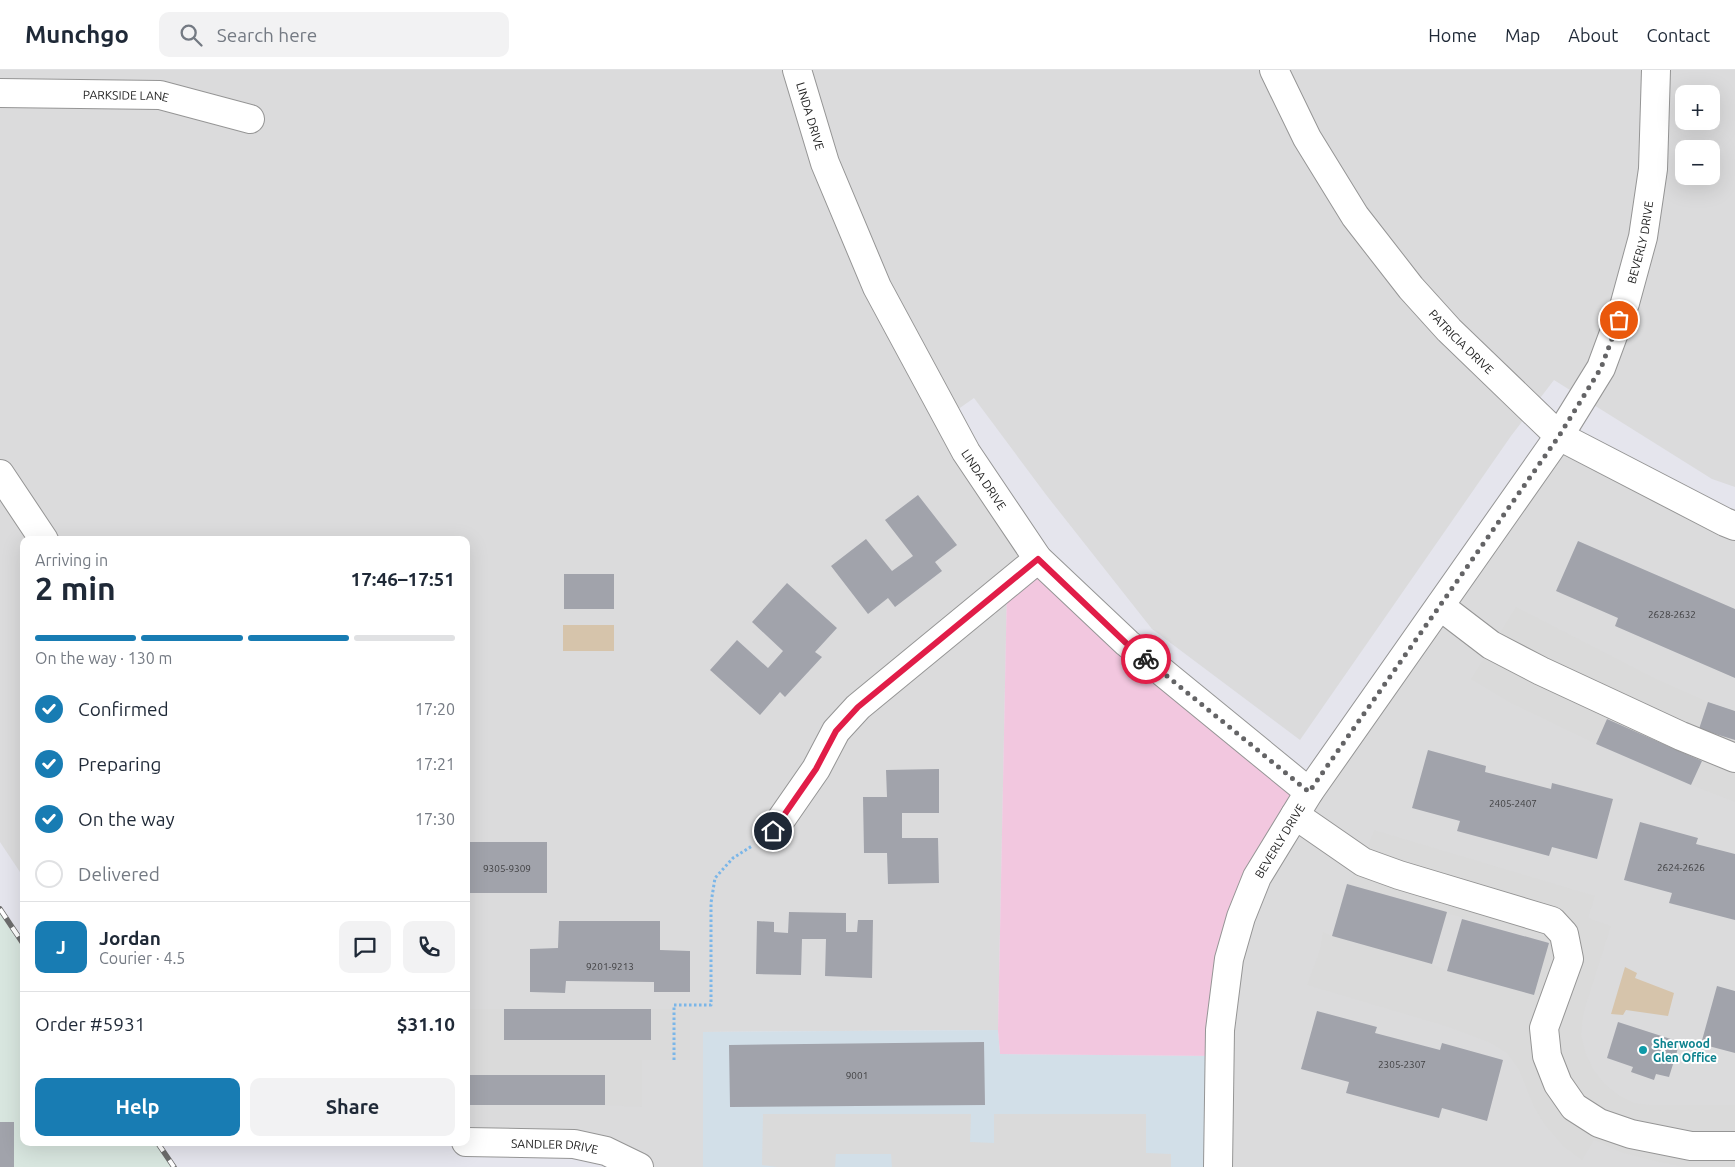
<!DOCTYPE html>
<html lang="en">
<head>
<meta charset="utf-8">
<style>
	:root { --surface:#fff; --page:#f2f2f3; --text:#1f2937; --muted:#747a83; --line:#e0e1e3; --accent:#187cb3 }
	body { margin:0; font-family:Ubuntu,sans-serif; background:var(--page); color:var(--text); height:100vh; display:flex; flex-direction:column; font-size:19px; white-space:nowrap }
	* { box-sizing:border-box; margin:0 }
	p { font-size:16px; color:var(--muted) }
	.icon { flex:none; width:28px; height:28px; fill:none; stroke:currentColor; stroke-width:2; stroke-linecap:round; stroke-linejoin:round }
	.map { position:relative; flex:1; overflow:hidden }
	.sheet { position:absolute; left:20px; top:466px; width:450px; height:610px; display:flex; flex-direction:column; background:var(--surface); border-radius:10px; box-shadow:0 5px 20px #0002 }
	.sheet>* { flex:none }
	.tools { position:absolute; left:1675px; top:15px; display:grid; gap:10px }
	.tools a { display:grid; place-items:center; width:45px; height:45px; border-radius:10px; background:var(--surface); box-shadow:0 5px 20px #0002; font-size:25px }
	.pin { position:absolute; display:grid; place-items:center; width:42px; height:42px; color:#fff; margin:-21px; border:2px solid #fff; border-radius:50%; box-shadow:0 1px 5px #0007 }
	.courier { position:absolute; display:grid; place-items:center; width:50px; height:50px; margin:-25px; border:4px solid #e11d48; border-radius:50%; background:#fff; color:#222; box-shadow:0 1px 6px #0007 }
	.headline em { font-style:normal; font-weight:600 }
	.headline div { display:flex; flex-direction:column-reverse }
	.headline { display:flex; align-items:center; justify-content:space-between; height:85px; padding:0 15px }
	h1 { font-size:32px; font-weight:600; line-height:38px }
	.bar { display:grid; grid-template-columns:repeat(4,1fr); gap:8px 5px; align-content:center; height:60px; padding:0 15px }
	.bar i { height:6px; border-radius:4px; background:var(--line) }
	.bar .on { background:var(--accent) }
	.bar p { grid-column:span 4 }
	.line { display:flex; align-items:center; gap:12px; padding:0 15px; border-top:1px solid var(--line) }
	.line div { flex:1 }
	.round { display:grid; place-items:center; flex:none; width:52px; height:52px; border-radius:10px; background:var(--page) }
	ol { padding:0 15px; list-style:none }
	li { display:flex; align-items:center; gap:15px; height:55px }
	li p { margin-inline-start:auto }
	li .icon { padding:5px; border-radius:50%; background:var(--accent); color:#fff; stroke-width:4 }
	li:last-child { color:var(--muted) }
	li i { width:28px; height:28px; border:2px solid var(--line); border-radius:50% }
	.action { display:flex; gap:10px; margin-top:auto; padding:10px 15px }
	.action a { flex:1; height:58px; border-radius:10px; background:var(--accent); color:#fff; font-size:20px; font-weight:600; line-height:58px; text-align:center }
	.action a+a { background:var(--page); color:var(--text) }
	header { display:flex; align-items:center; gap:30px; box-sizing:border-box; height:70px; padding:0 25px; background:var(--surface); border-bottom:1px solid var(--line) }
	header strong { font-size:24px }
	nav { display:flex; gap:28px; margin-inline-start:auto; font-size:18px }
	.search { width:350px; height:45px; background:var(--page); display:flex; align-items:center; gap:12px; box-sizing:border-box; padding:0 18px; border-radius:10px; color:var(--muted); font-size:19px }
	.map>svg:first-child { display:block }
	.residential { fill:#dbdbdc; fill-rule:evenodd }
	.commercial { fill:#d2dfe8 }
	.industrial { fill:#d8e6df }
	.park { fill:#f2c7df }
	.parking { fill:#dadada }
	.water { fill:#d6c4ab }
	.building { fill:#a1a3ab }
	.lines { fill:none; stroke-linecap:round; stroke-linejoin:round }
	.minor-casing { stroke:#959595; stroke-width:30 }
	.path { stroke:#7bb6e8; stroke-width:3; stroke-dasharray:2.5 2.5; stroke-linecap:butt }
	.minor { stroke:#fff; stroke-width:28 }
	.rail-casing { stroke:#6c6c6c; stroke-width:5.5 }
	.rail { stroke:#fff; stroke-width:4; stroke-dasharray:11; stroke-linecap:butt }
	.done { stroke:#646466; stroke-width:5; stroke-dasharray:0 9 }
	.route { stroke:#e11d48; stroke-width:6 }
	.culture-dot { fill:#0f9aa8; stroke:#fff; stroke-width:2 }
	.labels { text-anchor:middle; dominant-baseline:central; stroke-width:4; stroke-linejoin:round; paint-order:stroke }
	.number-label { font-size:10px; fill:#3f3f41 }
	.street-label { font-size:12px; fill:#1e1e1e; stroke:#fff }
	.culture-label { font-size:12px; font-weight:bold; fill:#0d838f; stroke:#fff; text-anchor:start }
</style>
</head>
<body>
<header>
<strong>Munchgo</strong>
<div class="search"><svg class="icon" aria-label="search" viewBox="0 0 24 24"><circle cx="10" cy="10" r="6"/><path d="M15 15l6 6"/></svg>Search here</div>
<nav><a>Home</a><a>Map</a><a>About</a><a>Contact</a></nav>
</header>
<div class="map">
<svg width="1735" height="1097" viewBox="0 0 1735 1097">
	<rect width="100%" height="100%" fill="#e5e5ed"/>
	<path class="residential" d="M0,0h1735v417l-23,-8 -158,-99 -43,56 -211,304 -148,-111 -105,-133 -73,-98 -27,19 91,142 -31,26 -9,445 -295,2v135h-64l-173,-25v-602h-442v338l-24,-36zM1684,24h27v27h-27zM1684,79h27v27h-27z
		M1559,366l176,90v641h-517l23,-250z"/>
	<path class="commercial" d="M998,960l2,24 219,2 -1,111h-515v-135z"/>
	<path class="industrial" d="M0,839l24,36v197l133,1 17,24h-174z"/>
	<path class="park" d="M1038,489l271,233 -52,85 -38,179 -219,-2 -2,-24 9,-445z"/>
	<path class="parking" d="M1516,537l138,71 54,24 -9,27 36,11v62l-44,-17 11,-24 -95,-42 -11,25 -85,-41 -40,-24z
		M1374,760l221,66 -7,22 23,8 -27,85 -3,23 5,20 8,17 11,13 15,12 14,7 16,2h85v62h-49l-27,-5 -36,-9 -29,-13 -12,20 -18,-13 -19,-22 -11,-18 -15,-37 -12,-17 -18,-11 -40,-15 -142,-42 13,-35 3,-18 9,4 100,28 15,7 102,-28 -202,-59 16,-22z
		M466,939h38v31h146l1,-31h39v51h-48v47l-37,-2 -1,-30h-138z
		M763,1044h208l-1,28 24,1v-29h152v39l25,1v13h-279l-1,-13h-55l-1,13h-58l-15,-2z"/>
	<path class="water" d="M563,555h51v26h-51z
		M1625,897l12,6 -2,5 39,15 -6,23 -42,-6 -3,5 -12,-1z"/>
	<path class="building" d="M918,425l39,50 -22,17 7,9 -47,36 -7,-9 -20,16 -37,-48 35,-27 26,32 21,-15 -28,-36z
		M1578,471l157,68v69l-120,-52 3,-8 -62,-27z
		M564,504h50v35h-50z
		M787,513l50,45 -22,24 7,5 -37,40 -5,-5 -20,23 -50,-45 27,-30 31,28 15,-17 -31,-29z
		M1708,632l27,9v29l-36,-11z
		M1607,649l95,42 -11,24 -95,-41z
		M1428,680l58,16 -1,6 66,17 1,-6 61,16 -16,60 -45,-12 -3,9 -92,-25 3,-10 -48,-13z
		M939,699v44h-37v25h36l1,45 -51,1 -1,-31h-23l-1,-56h24l-1,-27z
		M1640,752l58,16 -2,6 39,10v66l-66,-17 3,-10 -48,-13z
		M466,772h81v51h-81z
		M1347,814l100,28 -15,52 -100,-28z
		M789,842l57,1v19h11l1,-12h15l-1,58 -47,-2 1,-37h-24l-1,36 -45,-1 1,-53 17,1v10l14,1z
		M1462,849l87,24 -15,52 -87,-24z
		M559,851h101v29l30,1v41h-36v-10l-88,-1 -1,12 -35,-1v-43l28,-1z
		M1717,916l18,5v62l-34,-9z
		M504,939h147v31h-147z
		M1317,941l60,16 -2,6 65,17 2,-7 61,17 -16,61 -45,-13 -3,10 -93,-25 3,-11 -48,-13z
		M1618,952l62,20 -11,35 -13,-3 -2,6 -23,-8 2,-5 -26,-9z
		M984,972l1,63 -255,2 -1,-62z
		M466,1005h139v30h-139z
		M0,1052h14v45h-14z"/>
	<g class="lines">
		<defs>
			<g id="minor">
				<path id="s1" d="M797,0l28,93 52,124 89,165 72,107 89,84 182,149"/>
				<path id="s2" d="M1274,0l33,68 48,78 56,72 38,42 110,106 166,86 10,4"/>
				<path id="s3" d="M0,23l160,2 90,24"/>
				<path d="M0,404l44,66"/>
				<path d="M1440,536l51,39 50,26 140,65 54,22"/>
				<path d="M1295,745l68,47 36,13 153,46 12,13 5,25 -25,69 3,28 11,28 16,23 25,16 32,11 60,12h44"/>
				<path d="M773,761l43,-62 20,-38 22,-24 180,-148"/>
				<path id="s4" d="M466,1072l108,2 32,7 33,16"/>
				<path id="s5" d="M1218,1097l2,-137 9,-71 12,-42 16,-40 52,-85 250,-356 42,-68 24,-65 18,-66 10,-68 3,-99"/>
			</g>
		</defs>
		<use href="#minor" class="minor-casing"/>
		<path class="path" d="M674,990v-55h37v-102l4,-25 18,-20 19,-12"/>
		<use href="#minor" class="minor"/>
		<defs>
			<path id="rail" d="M0,839l24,36
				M157,1072l17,25"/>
		</defs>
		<use href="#rail" class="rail-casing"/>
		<use href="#rail" class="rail"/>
	</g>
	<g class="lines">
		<path class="done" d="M1146,589l163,133 250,-356 42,-68 18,-48"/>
		<path class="route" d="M773,761l43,-62 20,-38 22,-24 180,-148 88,84 20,16"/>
	</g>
	<circle class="culture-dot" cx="1643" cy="980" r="5"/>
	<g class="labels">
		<g class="number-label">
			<text x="1672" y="544">2628-2632</text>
			<text x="1513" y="733">2405-2407</text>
			<text x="1681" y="797">2624-2626</text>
			<text x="507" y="798">9305-9309</text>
			<text x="610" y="896">9201-9213</text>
			<text x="1402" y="994">2305-2307</text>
			<text x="857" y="1005">9001</text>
		</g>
		<g class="street-label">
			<text stroke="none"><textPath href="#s3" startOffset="126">PARKSIDE LANE</textPath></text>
			<text stroke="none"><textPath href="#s1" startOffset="48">LINDA DRIVE</textPath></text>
			<text stroke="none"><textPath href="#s5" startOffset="1042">BEVERLY DRIVE</textPath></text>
			<text stroke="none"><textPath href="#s2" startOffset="332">PATRICIA DRIVE</textPath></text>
			<text stroke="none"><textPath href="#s1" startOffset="452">LINDA DRIVE</textPath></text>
			<text stroke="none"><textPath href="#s5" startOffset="338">BEVERLY DRIVE</textPath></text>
			<text stroke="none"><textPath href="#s4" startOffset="89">SANDLER DRIVE</textPath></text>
		</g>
		<g class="culture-label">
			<text x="1653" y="973">Sherwood<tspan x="1653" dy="14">Glen Office</tspan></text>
		</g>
	</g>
</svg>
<div class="tools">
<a>+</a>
<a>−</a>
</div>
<div class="pin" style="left:1619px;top:250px;background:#ea580c"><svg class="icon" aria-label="bag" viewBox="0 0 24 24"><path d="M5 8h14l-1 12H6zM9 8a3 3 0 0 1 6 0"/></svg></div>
<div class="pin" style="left:773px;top:761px;background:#1f2937"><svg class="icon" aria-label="home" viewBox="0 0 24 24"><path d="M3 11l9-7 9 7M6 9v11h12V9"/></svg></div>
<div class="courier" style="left:1146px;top:589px"><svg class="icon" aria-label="bike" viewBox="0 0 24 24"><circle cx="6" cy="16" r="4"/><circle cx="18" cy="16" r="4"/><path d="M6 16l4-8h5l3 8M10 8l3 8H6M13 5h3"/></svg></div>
<section class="sheet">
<div class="headline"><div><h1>2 min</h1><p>Arriving in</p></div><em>17:46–17:51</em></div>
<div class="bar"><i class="on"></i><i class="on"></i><i class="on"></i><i></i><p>On the way · 130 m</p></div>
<ol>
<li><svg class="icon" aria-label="check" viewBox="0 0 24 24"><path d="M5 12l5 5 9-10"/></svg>Confirmed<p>17:20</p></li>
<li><svg class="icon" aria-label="check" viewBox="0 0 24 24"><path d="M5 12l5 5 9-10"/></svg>Preparing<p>17:21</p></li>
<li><svg class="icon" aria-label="check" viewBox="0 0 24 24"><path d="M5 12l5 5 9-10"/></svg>On the way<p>17:30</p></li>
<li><i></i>Delivered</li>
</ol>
<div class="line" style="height:90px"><b class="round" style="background:var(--accent);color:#fff">J</b><div><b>Jordan</b><p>Courier · 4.5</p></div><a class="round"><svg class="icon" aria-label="chat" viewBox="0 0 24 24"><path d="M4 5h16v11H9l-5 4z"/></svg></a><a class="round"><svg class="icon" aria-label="phone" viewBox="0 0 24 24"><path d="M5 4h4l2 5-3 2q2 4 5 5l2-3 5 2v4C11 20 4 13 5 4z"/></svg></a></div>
<div class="line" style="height:65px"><div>Order #5931</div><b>$31.10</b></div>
<div class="action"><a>Help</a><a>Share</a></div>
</section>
</div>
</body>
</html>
